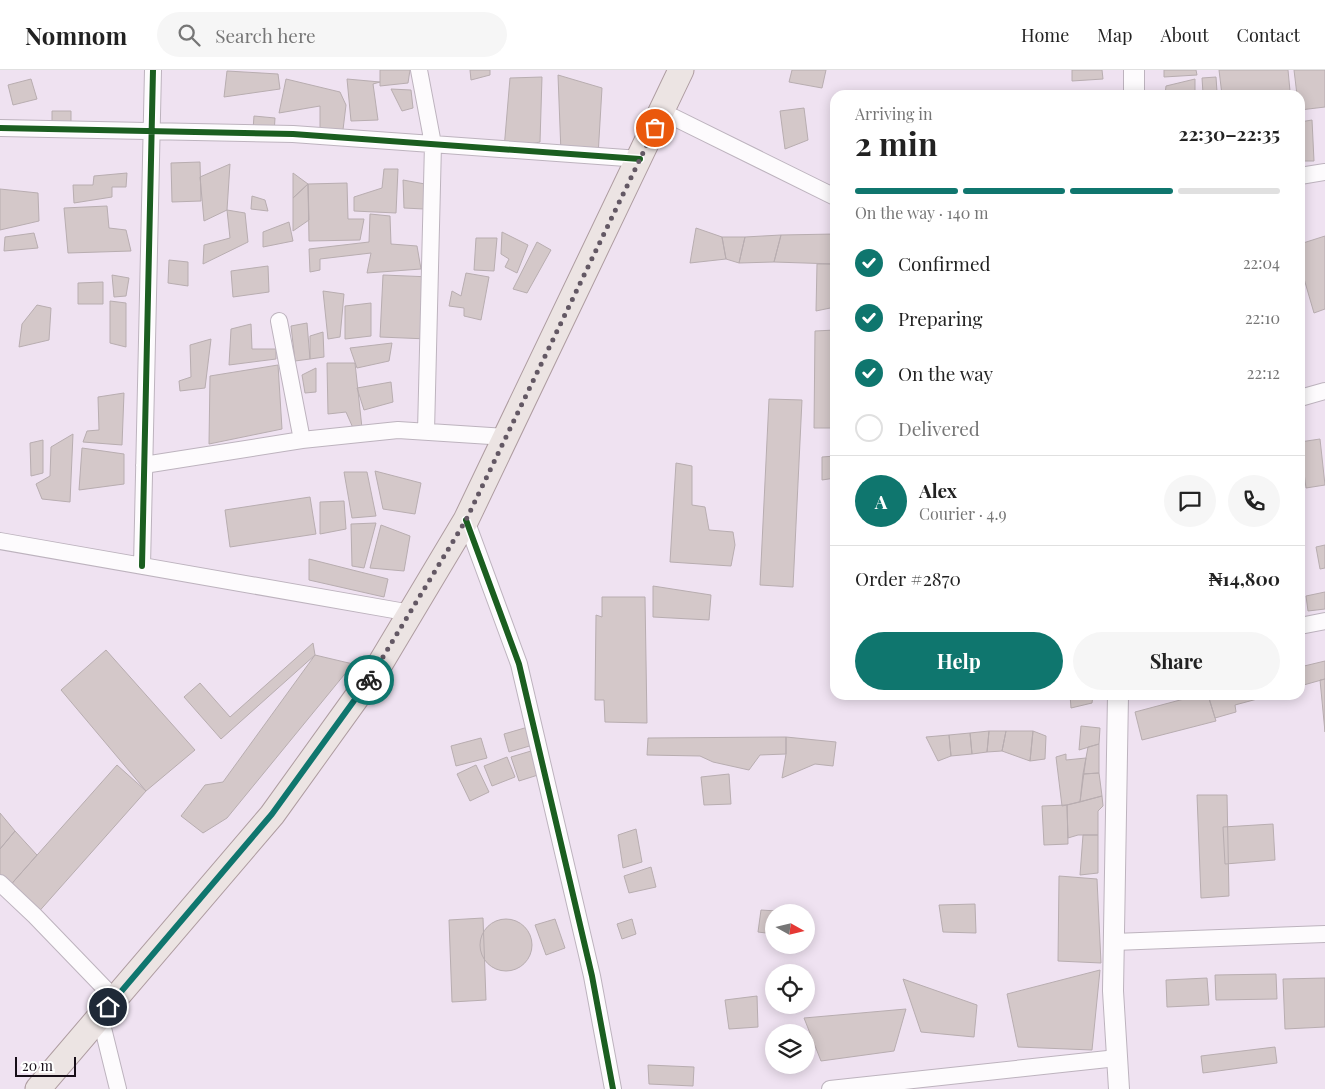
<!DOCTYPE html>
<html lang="en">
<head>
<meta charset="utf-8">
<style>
	:root { --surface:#fff; --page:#f6f6f6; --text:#222; --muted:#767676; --line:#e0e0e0; --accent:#0f766e }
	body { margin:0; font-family:"Playfair Display",serif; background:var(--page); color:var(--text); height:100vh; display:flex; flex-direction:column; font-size:19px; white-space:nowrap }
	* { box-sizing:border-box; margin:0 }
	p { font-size:16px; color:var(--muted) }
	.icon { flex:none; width:28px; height:28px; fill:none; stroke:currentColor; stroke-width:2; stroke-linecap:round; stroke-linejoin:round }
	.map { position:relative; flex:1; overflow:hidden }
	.panel { position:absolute; left:830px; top:20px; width:475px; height:610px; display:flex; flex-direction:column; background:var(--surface); border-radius:15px; box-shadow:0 2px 12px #0003 }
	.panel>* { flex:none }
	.needle { width:32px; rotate:98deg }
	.buttons { position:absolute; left:765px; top:834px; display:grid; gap:10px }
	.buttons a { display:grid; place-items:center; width:50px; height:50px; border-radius:50%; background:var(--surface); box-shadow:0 2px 12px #0003; font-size:25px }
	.scale { position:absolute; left:15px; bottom:12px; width:61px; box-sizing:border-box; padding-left:5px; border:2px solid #170e18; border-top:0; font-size:14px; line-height:18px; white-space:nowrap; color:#170e18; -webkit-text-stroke:4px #fff; paint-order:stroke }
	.pin { position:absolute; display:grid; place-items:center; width:42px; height:42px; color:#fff; margin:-21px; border:2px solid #fff; border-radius:50%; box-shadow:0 1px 5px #0007 }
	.courier { position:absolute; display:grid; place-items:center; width:50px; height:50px; margin:-25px; border:4px solid #0f766e; border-radius:50%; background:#fff; color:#222; box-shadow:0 1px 6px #0007 }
	.overview em { font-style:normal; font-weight:700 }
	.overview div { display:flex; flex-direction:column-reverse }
	.overview { display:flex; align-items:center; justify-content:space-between; height:85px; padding:0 25px }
	h1 { font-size:32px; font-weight:700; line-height:38px }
	.bar { display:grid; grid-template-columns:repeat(4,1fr); gap:8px 5px; align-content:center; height:60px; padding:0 25px }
	.bar i { height:6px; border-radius:4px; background:var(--line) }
	.bar .selected { background:var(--accent) }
	.bar p { grid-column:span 4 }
	.line { display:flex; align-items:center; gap:12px; padding:0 25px; border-top:1px solid var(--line) }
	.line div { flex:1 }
	.round { display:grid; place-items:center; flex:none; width:52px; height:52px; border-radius:26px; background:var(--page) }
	ol { padding:0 25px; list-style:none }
	li { display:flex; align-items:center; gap:15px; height:55px }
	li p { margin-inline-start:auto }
	li .icon { padding:5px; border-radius:50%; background:var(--accent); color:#fff; stroke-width:4 }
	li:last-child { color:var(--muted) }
	li i { width:28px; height:28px; border:2px solid var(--line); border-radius:50% }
	.button { display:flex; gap:10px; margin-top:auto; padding:10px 25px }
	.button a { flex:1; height:58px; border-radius:30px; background:var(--accent); color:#fff; font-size:20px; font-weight:700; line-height:58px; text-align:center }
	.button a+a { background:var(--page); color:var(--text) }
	header { display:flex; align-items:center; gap:30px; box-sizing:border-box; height:70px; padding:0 25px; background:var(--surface); border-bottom:1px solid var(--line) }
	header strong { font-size:24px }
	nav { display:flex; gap:28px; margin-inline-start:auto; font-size:18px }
	.search { width:350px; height:45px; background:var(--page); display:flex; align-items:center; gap:12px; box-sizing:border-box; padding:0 18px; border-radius:28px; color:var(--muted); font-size:19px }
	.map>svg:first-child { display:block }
	.building { fill:#d4c8c9; stroke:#b8adb0 }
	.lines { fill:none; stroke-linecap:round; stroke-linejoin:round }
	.minor-casing { stroke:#bdb3be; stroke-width:18 }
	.tertiary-casing { stroke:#bdb3be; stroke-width:22 }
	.primary-casing { stroke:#ae9ca0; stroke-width:27 }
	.minor { stroke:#fdfbfd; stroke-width:16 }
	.tertiary { stroke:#fdfbfd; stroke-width:20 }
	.primary { stroke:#ece4e3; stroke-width:25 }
	.cycleway-casing { stroke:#fff; stroke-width:9 }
	.cycleway { stroke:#1b5e20; stroke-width:6 }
	.done { stroke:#635864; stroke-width:5; stroke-dasharray:0 9 }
	.route { stroke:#0f766e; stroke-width:6 }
</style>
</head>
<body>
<header>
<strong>Nomnom</strong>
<div class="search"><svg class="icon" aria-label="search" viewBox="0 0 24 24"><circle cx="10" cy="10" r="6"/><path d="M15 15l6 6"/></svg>Search here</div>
<nav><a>Home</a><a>Map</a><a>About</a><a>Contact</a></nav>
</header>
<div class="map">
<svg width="1325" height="1019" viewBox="0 0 1325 1019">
	<rect width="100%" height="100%" fill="#efe2f1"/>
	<path class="building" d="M380,0h30l-2,13 -28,3z
		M470,0h20v5l-19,5z
		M792,0h34l-4,18 -33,-6z
		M1072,0h30l1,9 -31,2z
		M1164,0h32l1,5 -33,2z
		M1219,0h69l2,21 -68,4z
		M1294,0h31v37l-25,3v-15h-3z
		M227,1l51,3 2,15 -56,8z
		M558,5l44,13 -4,68 -37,-3z
		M542,7l-2,65 -36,7 6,-71z
		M1216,7l1,15 -14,1 -1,-15z
		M31,9l6,20 -24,6 -5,-20z
		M286,9l54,13 6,13 -4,33 -22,-7v-25l-41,7z
		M347,9l33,3 -7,2 5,36 -27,1z
		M1195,9v16h-30l1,-9z
		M391,19l20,1 2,18 -11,3z
		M804,38l4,32 -23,9 -5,-38z
		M52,41h19v12l-19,1z
		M254,46l21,2 -1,16 -21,-4z
		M1312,50l2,41h-14v-39z
		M200,92l1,39 -29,1 -1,-39z
		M230,94l-3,46 -23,11 -4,-44z
		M384,99h14l-2,44 -42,-2v-14l28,-9z
		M127,103l-1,14h-14v10l-38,6 -1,-18h20l1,-9z
		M293,103l15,11 -15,14z
		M403,110l22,4 -1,25 -20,-1z
		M347,113l1,36h16l-4,21 -51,1 -1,-57z
		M308,114l1,36 -16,11v-33z
		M0,119l38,4 1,28 -39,9z
		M252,126l13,4 3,11 -17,-2z
		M107,136l2,22 17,2 5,21 -63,2 -4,-45z
		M227,140l18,3 3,29 -45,22 1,-19 26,-7z
		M370,144l20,2 1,28 26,2 4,23 -54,4 4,-20 -51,6v11l-10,2 -1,-23 60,-7z
		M289,152l4,19 -30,6v-15z
		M696,158l26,9 4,22 -36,4z
		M502,162l26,13 -11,28 -12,-6 4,-8 -8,-5z
		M34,163l4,15 -34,3 1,-14z
		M835,164v30l-61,-2 7,-27z
		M781,165l-7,27 -35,1 6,-26z
		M1325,166v73l-11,4 -14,-48v-21z
		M722,167h23l-6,26 -13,-4z
		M476,168h21l-3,33 -20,-1z
		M537,172l14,8 -24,43 -14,-4z
		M169,190l19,2v24l-20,-3z
		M817,194h18v43l-19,4z
		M268,196l1,26 -36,5 -2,-26z
		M466,203l23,4 -8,43 -17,-4v-8l-15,-2 3,-15 9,5z
		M112,205l17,3 -3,18 -12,1z
		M383,205l48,2 -3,62 -48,-2z
		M103,212v22h-25v-21z
		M323,221l21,3 -4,43 -12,2z
		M110,231l16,2v44l-16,-4z
		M371,233v33l-26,3v-33z
		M37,235l14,3 -2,32 -30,7 3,-23z
		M307,253l3,36 -15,2 -4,-35z
		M251,254l1,25h24v10l-47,6 2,-36z
		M835,260v98h-21l1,-97z
		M323,262l1,25 -14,2v-23z
		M211,269l-6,49 -25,3 -1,-10 12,-4 -1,-32z
		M392,273l-3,18 -32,7 -7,-20z
		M327,293h28l7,65h-9l-7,-16 -18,2z
		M278,295l4,64 -73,15 1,-68z
		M316,298v24l-11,1 -3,-18z
		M391,312l2,20 -29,8 -7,-22z
		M124,323l-2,52 -39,-3 4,-11 12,-1 -1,-33z
		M769,329l33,1 -9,187 -33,-2z
		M73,364l-3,68 -28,-3 -6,-15 14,-8 1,-29z
		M1320,369l5,46 -19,3 -6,-46z
		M43,370v33l-12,3 -1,-33z
		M82,378l42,6v30l-45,6z
		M835,386v22l-13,2v-23z
		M676,393l16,3v39l13,2 4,23 24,2 2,13 -4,21 -61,-4z
		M375,401l46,12 -6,31 -32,-5z
		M344,402h23l9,44 -24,2z
		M310,427l6,37 -86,13 -5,-37z
		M344,431l2,28 -26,5v-32z
		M376,453l-12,45 -12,-2 -1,-42z
		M381,455l29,11 -6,35 -34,-3z
		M1325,475v23l-5,1 -4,-22z
		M309,489l79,20 -4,18 -75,-17z
		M653,516l58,9 -2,25 -56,-3z
		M1325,522v17l-17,2 -2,-15z
		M602,527h43l2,126 -42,-1 -1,-22h-9l1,-85 6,2z
		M313,573l2,12 -94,84 -37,-42 16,-14 30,34z
		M106,580l89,100 -49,41 -85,-101z
		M315,585l38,9 -126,154 -24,15 -22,-17 24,-31 18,-3z
		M1325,591v18l-25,7v-19z
		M1325,609v53l-5,-52z
		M1070,625h23l-1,8 -21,5z
		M1199,625h9l8,26 -74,19 -7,-28z
		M1208,625h64l-37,10 1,7 -21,6z
		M1081,656l19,2 -1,16 -20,6z
		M528,657l5,18 -24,7 -5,-18z
		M989,661l-2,21 -15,2 -2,-21z
		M989,661h17l-4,20 -15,1z
		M1006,661h27l-3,30 -28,-10z
		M1033,661l13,5 -1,23 -15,2z
		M970,663l2,21 -21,2 -2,-21z
		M949,665l2,21 -13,5 -12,-24z
		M786,667l50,5 -3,24 -18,-2 -33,14 4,-24z
		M786,667v17l-26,1 -11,15 -36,-8 -13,-6 -53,-1 1,-17z
		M481,668l6,20 -31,8 -5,-20z
		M1099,674v29l-16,1 5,-27z
		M531,681l7,24 -19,6 -8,-24z
		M1066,684v6l20,-2 -6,44 -18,4 -6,-49z
		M507,687l8,20 -23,9 -8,-20z
		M117,695l29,26 -111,125 -28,-27z
		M476,695l13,27 -19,9 -13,-27z
		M1099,703l3,23 -22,6 3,-28z
		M729,704l2,30 -27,1 -3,-28z
		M1197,725h30l2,101 -28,2z
		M1102,726l1,10 -5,5v24h-20l-10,3 -1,-33z
		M1067,735l1,39 -24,1 -2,-39z
		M0,743l15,18 -15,18z
		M1273,754l2,36 -50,4 -2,-37z
		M636,759l6,33 -19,6 -5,-33z
		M15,761l22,24 -30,34 -7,-6v-34z
		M1083,765h15v38l-18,2z
		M651,797l5,20 -27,6 -5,-17z
		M1059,806l38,3 4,84 -43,-2z
		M975,834l1,29 -33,-1 -4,-27z
		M761,840l31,2h-18v22l-16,-2z
		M483,848l3,82 -34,2 -3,-82z
		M555,849l10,29 -19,7 -11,-30z
		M632,849l4,15 -14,5 -5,-15z
		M480 875a26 26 0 1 1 52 0a26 26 0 1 1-52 0Z
		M1100,900l-8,80 -74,-3 -11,-53z
		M1276,904l1,25 -61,1 -1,-25z
		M1207,908l2,27 -42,2 -1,-27z
		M1325,908v49l-40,2 -2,-50z
		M903,909l74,26 -3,32 -53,-5z
		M757,926l1,31 -29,2 -4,-29z
		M906,939l-12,42 -73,10 -17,-43z
		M1275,977l2,16 -74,10 -2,-17z
		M648,995l46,2 -1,19 -44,-2z"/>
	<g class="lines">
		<defs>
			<path id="minor" d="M419,0l14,74 -7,288
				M663,42l172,85
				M0,58l293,6 347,25
				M1300,106l25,-4
				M279,251l23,119
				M1300,328l25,-7
				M144,395l158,-25 96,-10 108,7
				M466,450l53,144 73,312 21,113
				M0,471l411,72
				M142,496l11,-496
				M1300,556l25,-5
				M0,813l35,33 80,83
				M1114,872l211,-8
				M100,946l18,73
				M830,1019l287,-31"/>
			<path id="tertiary" d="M1134,25v-25
				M1118,625l-5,296 6,98"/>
			<path id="primary" d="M38,1019l234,-274 105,-146 89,-149 215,-450"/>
		</defs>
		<use href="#minor" class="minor-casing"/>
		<use href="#tertiary" class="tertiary-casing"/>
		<use href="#primary" class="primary-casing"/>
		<use href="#minor" class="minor"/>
		<use href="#tertiary" class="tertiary"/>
		<use href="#primary" class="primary"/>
		<defs>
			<path id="cycleway" d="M0,58l293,6 347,25
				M466,450l53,144 73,312 21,113
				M142,496l11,-496"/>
		</defs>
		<use href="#cycleway" class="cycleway-casing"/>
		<use href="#cycleway" class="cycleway"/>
	</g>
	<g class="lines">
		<path class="done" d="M369,610l97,-160 189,-392"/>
		<path class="route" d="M108,937l164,-193 97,-134"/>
	</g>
</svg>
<div class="buttons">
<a><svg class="needle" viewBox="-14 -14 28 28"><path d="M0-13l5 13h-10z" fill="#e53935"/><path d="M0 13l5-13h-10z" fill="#767676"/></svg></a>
<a><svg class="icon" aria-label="locate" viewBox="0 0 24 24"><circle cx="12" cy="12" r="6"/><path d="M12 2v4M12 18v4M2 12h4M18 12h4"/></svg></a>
<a><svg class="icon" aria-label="layers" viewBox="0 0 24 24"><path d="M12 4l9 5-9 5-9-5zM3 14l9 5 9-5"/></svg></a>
</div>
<div class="scale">20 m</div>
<div class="pin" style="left:655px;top:58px;background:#ea580c"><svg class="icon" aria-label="bag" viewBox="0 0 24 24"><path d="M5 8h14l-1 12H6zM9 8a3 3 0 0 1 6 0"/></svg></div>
<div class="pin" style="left:108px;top:937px;background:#1f2937"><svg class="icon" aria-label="home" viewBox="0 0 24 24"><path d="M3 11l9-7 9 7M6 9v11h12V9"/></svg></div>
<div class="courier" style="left:369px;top:610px"><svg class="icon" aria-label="bike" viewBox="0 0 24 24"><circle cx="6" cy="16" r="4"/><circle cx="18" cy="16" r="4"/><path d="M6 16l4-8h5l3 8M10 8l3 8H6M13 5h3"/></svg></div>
<section class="panel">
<div class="overview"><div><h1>2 min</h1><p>Arriving in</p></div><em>22:30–22:35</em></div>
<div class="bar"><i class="selected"></i><i class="selected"></i><i class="selected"></i><i></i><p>On the way · 140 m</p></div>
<ol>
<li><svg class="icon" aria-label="check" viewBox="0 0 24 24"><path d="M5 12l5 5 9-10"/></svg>Confirmed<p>22:04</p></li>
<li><svg class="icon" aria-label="check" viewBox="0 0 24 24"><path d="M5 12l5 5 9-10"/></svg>Preparing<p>22:10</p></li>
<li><svg class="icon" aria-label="check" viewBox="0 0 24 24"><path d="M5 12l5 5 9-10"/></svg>On the way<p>22:12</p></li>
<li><i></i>Delivered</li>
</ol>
<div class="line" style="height:90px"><b class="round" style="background:var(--accent);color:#fff">A</b><div><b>Alex</b><p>Courier · 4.9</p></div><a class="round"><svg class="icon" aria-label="chat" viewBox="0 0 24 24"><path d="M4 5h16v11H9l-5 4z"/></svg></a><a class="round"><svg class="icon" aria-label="phone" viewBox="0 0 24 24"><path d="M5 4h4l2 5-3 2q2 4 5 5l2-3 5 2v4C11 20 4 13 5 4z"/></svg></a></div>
<div class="line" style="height:65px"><div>Order #2870</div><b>₦14,800</b></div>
<div class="button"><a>Help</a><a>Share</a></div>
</section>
</div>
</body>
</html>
